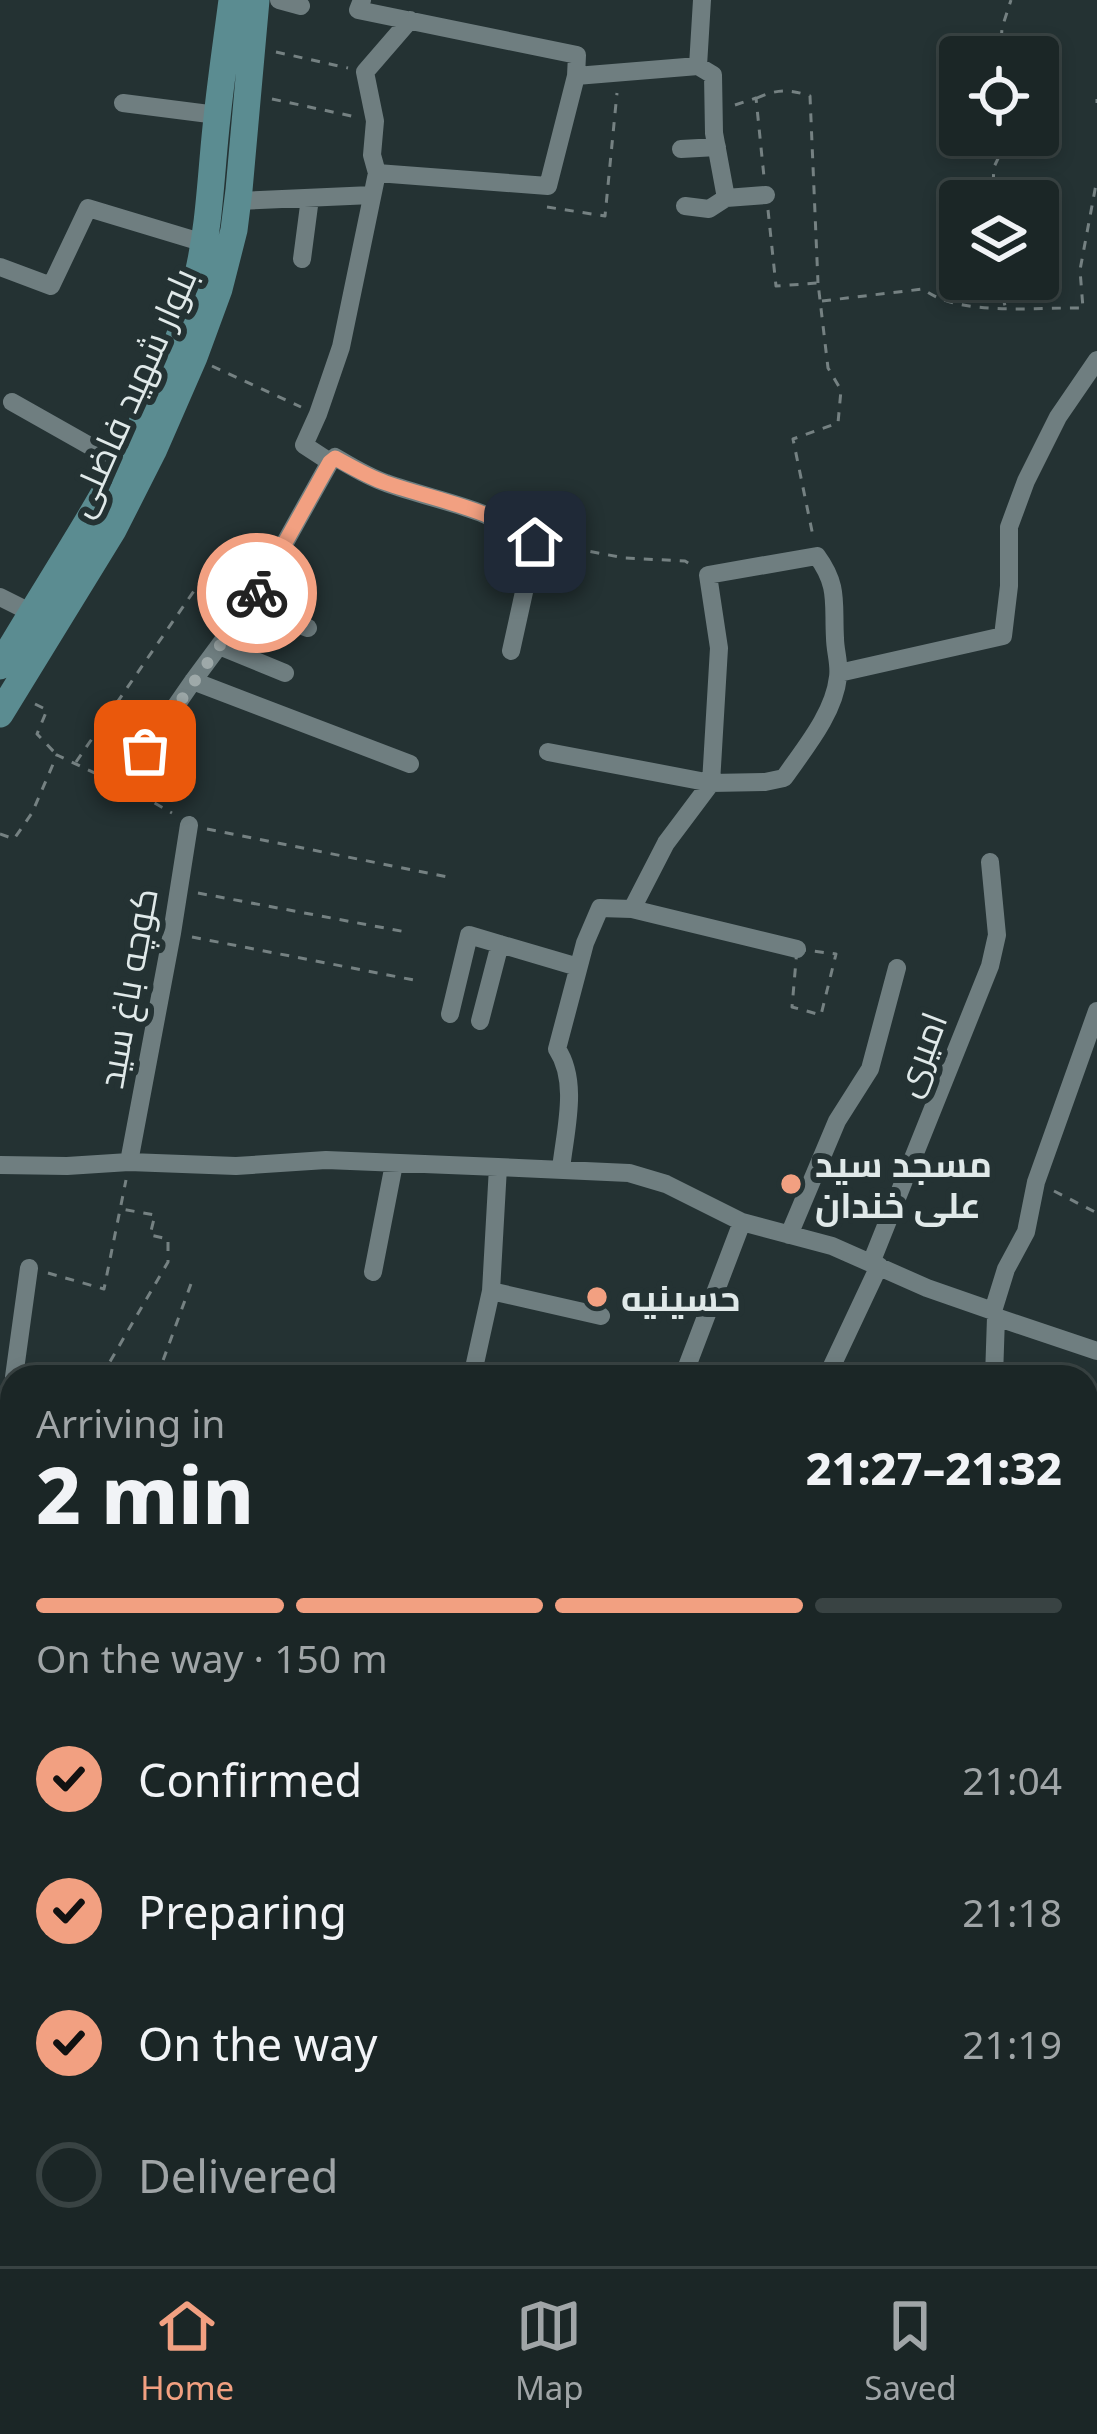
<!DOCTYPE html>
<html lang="en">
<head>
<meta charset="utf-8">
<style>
	:root { --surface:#1b2626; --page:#283232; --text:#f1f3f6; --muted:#a0a5a7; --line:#394343; --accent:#f2a081 }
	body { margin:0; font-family:"Noto Sans",Cairo,sans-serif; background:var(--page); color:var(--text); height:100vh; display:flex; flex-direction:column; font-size:45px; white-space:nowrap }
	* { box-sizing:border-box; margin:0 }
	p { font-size:39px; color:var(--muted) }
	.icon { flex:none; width:66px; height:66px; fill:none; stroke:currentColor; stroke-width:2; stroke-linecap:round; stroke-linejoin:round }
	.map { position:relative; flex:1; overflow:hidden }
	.sheet { position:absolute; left:0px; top:1365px; width:1098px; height:903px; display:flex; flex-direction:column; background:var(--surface); border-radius:36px 36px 0 0; box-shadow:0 6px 18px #0003,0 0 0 3px var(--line) }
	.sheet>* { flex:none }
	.tools { position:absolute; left:939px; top:36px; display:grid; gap:24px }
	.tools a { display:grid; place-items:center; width:120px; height:120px; border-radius:12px; background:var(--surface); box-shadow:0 6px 18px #0003,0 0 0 3px var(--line); font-size:60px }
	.pin { position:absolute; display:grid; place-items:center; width:102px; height:102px; color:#fff; margin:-51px; border-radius:24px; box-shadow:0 6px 18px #0006 }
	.courier { position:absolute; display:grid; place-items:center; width:120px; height:120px; margin:-60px; border:9px solid #f2a081; border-radius:50%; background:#fff; color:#222; box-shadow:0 3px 15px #0007 }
	.overview em { font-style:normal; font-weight:800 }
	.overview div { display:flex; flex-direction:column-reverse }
	.overview { display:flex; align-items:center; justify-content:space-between; height:204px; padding:0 36px }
	h1 { font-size:78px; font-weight:800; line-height:90px }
	.bar { display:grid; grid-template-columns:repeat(4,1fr); gap:18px 12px; align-content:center; height:144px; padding:0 36px }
	.bar i { height:15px; border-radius:9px; background:var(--line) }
	.bar .active { background:var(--accent) }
	.bar p { grid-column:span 4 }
	ol { padding:0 36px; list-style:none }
	li { display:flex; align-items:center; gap:36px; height:132px }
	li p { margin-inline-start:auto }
	li .icon { padding:12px; border-radius:50%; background:var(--accent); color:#111; stroke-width:4 }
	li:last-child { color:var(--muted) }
	li i { width:66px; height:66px; border:6px solid var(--line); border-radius:50% }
	.menu { display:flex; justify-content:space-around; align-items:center; height:168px; border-top:3px solid var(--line); background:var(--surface); font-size:33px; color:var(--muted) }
	.menu a { display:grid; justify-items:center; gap:6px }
	.menu .active { color:var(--accent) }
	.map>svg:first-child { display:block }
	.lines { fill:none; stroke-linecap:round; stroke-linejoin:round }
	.path { stroke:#758182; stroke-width:3; stroke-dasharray:9 9; stroke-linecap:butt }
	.street { stroke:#6f7e80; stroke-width:18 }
	.secondary { stroke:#5b8c91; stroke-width:27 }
	.done { stroke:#9ea9a9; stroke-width:12; stroke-dasharray:0 21.6 }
	.route { stroke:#f2a081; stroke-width:15 }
	.poi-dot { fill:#f2a081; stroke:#243233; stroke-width:4.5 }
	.labels { text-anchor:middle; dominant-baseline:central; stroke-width:12; stroke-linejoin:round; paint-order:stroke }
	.street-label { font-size:36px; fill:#e0e9e9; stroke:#243233 }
	.poi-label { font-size:36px; font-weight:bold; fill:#e0e9e9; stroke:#243233; text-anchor:start }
</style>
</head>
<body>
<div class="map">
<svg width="1097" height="2266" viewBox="0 0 1097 2266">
	<rect width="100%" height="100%" fill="#243233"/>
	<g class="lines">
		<path class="path" d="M276,52l72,16
			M1000,57l2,-29 9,-28
			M757,98c20,-9 33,-9 53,-2l8,187
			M272,99l84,18
			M1097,99v4
			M735,105l21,-7 8,79
			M1006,146l48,7
			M992,201l2,-34 10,-21 -7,-11
			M547,207l58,9 12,-123
			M768,210l8,76 42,-3 10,85 13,22 -3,33 -45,16 20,97
			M999,279l6,27
			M822,301l101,-12c36,28 115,18 160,19l-3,-38 17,-91
			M212,366l89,41
			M555,545l70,13 60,3 8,5
			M35,704l12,6 -10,24 19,20
			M76,762l131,-190 30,18
			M139,794l33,19
			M207,829l241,48
			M0,834l14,5 18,-26 25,-58 46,22
			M198,893l208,39
			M192,937l227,44
			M797,949l39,5 -15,61 -29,-8z
			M1054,1191l43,22
			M48,1273l56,16 22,-109
			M101,1377l67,-115v-23l-18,-4 5,-20 -34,-6
			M157,1377l35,-96
			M0,1632l12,1
			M359,2266l3,-10"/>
		<path class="street" d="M279,0l22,6
			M362,0l-4,10 219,45 -1,21
			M698,66l4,-66
			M123,103l94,12
			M681,149l36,-2
			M377,173l171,13 28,-110 122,-10 15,9 1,58 12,65 40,-3
			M238,201l134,-6
			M685,206l24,3 17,-11
			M302,259l8,-61
			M0,267l51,19 37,-78 116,35
			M12,402l108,61
			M330,462l5,-5c17,10 33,20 51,26 53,19 102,24 149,59l-24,109
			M0,597l32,16
			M249,605l59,23
			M219,646l66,27
			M839,673l164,-37 6,-50v-59l17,-46 32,-64 39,-57
			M193,681l217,83
			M548,752l163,31 8,-135 -11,-73 109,-19c22,30 16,47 18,82 0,13 5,26 3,39 -4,37 -34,72 -54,101l-19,4 -54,1 -45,60 -34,66 -32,-1 -15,35 -28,106c22,33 8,82 4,120
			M121,785l72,-104 60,-81 77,-138 -26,-17 14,-31 23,-67 36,-174 -5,-18 3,-34 -10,-49 45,-52
			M632,909l165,40
			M450,1014l19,-79 109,32
			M480,1021l20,-77
			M129,1162l43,-229 17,-108
			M0,1165l67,1 62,-4 107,4 90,-6 172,7
			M789,1235l48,-114 33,-52 27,-101
			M871,1263l119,-297 7,-31 -7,-73
			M373,1272l21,-108
			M491,1291l110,25
			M993,1311l13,-42 20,-37 10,-50 61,-171
			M14,1377l15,-109
			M472,1377l19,-86 7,-124 131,6 37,11 76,38
			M683,1377l59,-155 90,24 95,42 66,23 3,6 101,34
			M847,1377l-16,-9 48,-102
			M994,1377l2,-60
			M1086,1451l11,3
			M2,1465l10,-76
			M0,1508l12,1
			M0,1725l12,4
			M1086,1791l11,1
			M1086,1963l11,-1
			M0,2070l12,4
			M0,2152l12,2
			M0,2198l12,2
			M1086,2242l11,1
			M57,2256l1,10
			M893,2256l19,2
			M0,2266h2
			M702,2266v-10"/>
		<path class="secondary" d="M0,666c73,-125 164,-249 198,-392 12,-51 13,-104 19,-156 4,-39 10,-79 15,-118
			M0,714l113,-184 40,-79 41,-94 25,-68 15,-59 5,-40 17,-190
			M0,1465h12
			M1086,1627l11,2"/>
	</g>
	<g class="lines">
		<path class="done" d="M145,751l112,-158"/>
		<path class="route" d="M257,593l73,-131 5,-4c17,9 33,19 51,25 52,18 104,25 149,59"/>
	</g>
	<g class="poi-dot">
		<circle cx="791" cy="1184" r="12"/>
		<circle cx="597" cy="1297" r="12"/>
	</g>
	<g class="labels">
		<g class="street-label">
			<text transform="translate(131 392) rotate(-66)">بلوار شهید فاضلی</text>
			<text transform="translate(127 988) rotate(-80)">کوچه باغ سید</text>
			<text transform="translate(920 1054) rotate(-69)">امیری</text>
		</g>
		<g class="poi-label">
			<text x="815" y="1163">مسجد سید<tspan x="815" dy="41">علی خندان</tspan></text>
			<text x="621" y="1297">حسینیه</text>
		</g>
	</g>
</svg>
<div class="tools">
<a><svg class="icon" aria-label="locate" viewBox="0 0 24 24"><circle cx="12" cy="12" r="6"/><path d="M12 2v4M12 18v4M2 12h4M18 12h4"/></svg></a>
<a><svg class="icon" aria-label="layers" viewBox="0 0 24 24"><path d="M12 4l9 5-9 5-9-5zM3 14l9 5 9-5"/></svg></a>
</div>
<div class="pin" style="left:145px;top:751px;background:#ea580c"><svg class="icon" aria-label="bag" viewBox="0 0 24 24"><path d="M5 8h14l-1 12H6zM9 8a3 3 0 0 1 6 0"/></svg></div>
<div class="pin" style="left:535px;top:542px;background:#1f2937"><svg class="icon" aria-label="home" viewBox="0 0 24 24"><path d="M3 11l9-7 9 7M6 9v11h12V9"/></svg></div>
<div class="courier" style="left:257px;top:593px"><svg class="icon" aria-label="bike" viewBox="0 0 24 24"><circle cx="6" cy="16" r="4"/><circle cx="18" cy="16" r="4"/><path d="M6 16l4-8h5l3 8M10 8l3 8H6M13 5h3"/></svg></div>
<section class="sheet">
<div class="overview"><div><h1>2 min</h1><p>Arriving in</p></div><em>21:27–21:32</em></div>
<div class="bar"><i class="active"></i><i class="active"></i><i class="active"></i><i></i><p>On the way · 150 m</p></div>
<ol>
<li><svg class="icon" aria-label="check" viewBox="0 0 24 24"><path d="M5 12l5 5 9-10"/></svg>Confirmed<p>21:04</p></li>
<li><svg class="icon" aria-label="check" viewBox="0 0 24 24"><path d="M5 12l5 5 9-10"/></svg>Preparing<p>21:18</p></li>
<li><svg class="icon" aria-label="check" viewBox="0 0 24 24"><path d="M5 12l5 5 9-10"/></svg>On the way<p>21:19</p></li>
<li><i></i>Delivered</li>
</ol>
</section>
</div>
<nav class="menu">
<a class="active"><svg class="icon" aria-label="home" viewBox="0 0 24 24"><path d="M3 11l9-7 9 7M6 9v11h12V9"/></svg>Home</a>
<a><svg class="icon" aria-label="map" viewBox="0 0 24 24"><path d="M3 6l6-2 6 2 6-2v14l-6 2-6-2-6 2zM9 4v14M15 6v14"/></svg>Map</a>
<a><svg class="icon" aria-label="saved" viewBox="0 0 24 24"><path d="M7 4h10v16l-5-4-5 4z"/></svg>Saved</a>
</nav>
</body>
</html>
